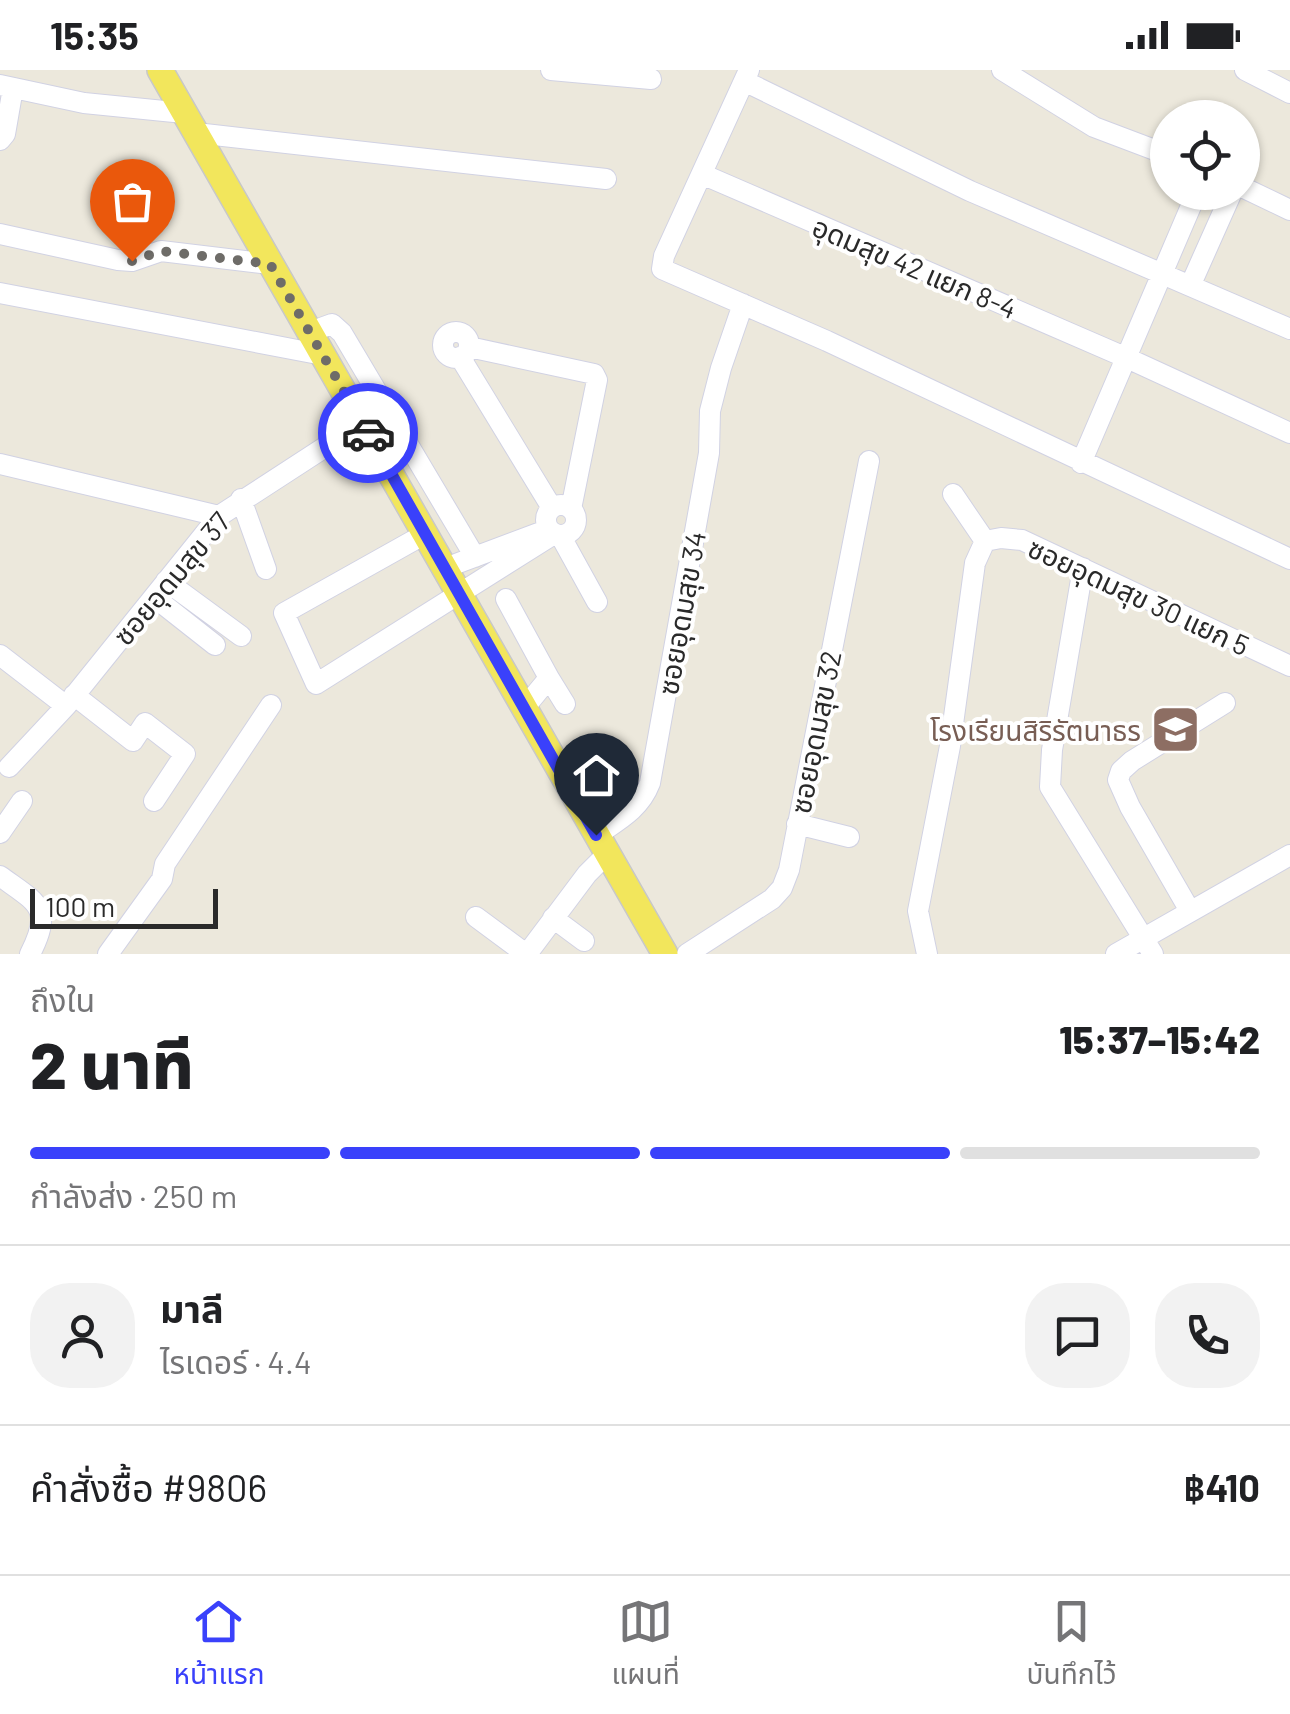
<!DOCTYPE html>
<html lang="th">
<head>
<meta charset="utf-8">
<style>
	:root { --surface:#fff; --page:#f2f2f2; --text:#202124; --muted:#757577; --line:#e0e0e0; --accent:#3a41fb }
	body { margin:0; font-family:Barlow,"Noto Sans Thai",sans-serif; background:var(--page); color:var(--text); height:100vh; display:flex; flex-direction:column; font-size:38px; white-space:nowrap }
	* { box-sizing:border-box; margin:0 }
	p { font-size:32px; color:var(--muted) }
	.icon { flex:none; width:55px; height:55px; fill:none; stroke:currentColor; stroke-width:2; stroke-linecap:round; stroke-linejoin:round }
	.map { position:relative; height:884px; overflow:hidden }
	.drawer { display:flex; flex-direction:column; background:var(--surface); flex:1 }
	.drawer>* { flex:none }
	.tools { position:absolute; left:1150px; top:30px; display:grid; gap:20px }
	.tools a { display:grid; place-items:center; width:110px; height:110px; border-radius:50%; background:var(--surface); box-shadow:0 2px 8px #0004; font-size:50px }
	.scale { position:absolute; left:30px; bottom:25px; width:188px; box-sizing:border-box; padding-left:10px; border:5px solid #2a2a2a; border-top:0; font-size:28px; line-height:35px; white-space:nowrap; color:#2a2a2a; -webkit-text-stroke:8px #fff; paint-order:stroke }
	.pin { position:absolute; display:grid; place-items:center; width:85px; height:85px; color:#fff; margin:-102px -42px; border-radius:50% 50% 50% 0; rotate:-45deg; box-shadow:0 0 10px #0007 }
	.pin .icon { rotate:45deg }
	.courier { position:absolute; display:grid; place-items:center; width:100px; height:100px; margin:-50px; border:8px solid #3a41fb; border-radius:50%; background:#fff; color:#222; box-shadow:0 2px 12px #0007 }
	.headline em { font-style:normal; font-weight:800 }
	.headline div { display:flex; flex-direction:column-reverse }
	.headline { display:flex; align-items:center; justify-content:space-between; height:170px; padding:0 30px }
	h1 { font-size:65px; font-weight:800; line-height:75px }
	.bar { display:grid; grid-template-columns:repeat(4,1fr); gap:15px 10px; align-content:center; height:120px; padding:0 30px }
	.bar i { height:12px; border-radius:8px; background:var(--line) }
	.bar .current { background:var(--accent) }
	.bar p { grid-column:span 4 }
	.line { display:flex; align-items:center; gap:25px; padding:0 30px; border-top:2px solid var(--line) }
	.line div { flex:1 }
	.round { display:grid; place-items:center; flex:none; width:105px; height:105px; border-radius:40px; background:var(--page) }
	.status { display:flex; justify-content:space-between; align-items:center; height:70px; padding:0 50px; background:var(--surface); direction:ltr }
	.status svg { height:28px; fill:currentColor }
	.tabs { display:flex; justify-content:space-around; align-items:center; height:140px; border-top:2px solid var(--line); background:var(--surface); font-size:28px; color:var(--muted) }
	.tabs a { display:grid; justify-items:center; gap:5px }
	.tabs .current { color:var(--accent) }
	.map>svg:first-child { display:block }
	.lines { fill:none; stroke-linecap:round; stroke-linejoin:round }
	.minor-casing { stroke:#d1d2e3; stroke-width:22 }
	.major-casing { stroke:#c8c8c8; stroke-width:28 }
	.minor { stroke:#fff; stroke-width:20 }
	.major { stroke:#f2e65c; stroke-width:25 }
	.done { stroke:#6e6c68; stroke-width:10; stroke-dasharray:0 18 }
	.route { stroke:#3a41fb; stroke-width:12 }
	.labels { text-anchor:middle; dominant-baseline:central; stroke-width:8; stroke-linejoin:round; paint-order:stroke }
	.street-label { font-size:28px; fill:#2a2a2a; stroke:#fff }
	.education-label { font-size:28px; fill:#785e54; stroke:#fff; text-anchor:end }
</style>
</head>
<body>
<div class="status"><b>15:35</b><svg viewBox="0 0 49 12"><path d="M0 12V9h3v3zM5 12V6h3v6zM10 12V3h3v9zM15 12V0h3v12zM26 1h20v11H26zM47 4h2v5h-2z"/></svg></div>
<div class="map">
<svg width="1290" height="884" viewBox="0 0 1290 884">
	<rect width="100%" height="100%" fill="#ece8dc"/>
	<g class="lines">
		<defs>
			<path id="minor" d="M551,0l100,9
				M749,0l-85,186 -2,13 165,72 463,218
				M1002,0l92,57 74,28
				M1245,0l45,23
				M744,11l226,110 320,138
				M0,15l84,18 100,10
				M196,63l410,46
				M0,70l5,-6 8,-46
				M704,105l423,183 163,75
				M1242,117l48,23
				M0,164l118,26 14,1 29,-10 109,13
				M1191,214l41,-92
				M0,223l323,62
				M310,262l22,-8 10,9 133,224
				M443 275a13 13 0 1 1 26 0a13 13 0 1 1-26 0Z
				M469,277l125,27 3,6 -26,129
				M460,287l92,151
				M1081,393l116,-271
				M0,394l219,52
				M953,424l32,47
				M241,429l25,70
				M546 450a15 15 0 1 1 30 0a15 15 0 1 1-30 0Z
				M425,464l-141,79 32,71 238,-150
				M560,465l37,67
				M985,471l16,-3 21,2 268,126
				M445,498l96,-36
				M1083,498l-31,182 -2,37 103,167
				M166,511l75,55
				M154,527l61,48
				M506,529l43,79 -24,29
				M0,585l66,51 153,-190 143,-93
				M549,608l16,26
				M74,625l59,46 12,-18 40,31 -31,47
				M9,697l57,-61
				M797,754l52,13
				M0,763l22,-32
				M597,765c22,-15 43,-26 53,-52l59,-330 1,-42 11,-43 22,-64
				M0,806c37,27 54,31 30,78
				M1190,841l-60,-104 -12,-27 3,-9 11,-10 93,-58
				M476,847l50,37
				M553,848l31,23
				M108,884l54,-75 3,-15 106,-159
				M527,884l60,-80 20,-20
				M687,884l85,-55 10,-11 7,-18 80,-409
				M927,884l-9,-43 32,-165 25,-183 10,-22
				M1116,884l174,-99"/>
			<path id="major" d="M160,0l505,884"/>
		</defs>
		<use href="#minor" class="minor-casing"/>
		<use href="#major" class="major-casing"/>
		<use href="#minor" class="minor"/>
		<use href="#major" class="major"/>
	</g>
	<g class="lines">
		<path class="done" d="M132,191l29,-10 109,13 98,169"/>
		<path class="route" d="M368,363l228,402"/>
	</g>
	<defs>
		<symbol id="school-square" viewBox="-11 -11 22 22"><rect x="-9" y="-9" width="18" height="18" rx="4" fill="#8d6e63" stroke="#fff"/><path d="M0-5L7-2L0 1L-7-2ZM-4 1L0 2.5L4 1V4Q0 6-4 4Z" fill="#fff"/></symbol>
	</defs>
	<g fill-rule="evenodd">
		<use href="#school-square" x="1148" y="632" width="55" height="55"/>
	</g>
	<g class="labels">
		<g class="street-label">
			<text transform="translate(915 197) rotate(23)">อุดมสุข 42 แยก 8-4</text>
			<text transform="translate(171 508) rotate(-50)">ซอยอุดมสุข 37</text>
			<text transform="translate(1139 526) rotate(25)">ซอยอุดมสุข 30 แยก 5</text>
			<text transform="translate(681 543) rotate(-80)">ซอยอุดมสุข 34</text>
			<text transform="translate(815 662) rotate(-79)">ซอยอุดมสุข 32</text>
		</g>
		<g class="education-label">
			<text x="1141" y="660">โรงเรียนสิริรัตนาธร</text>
		</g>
	</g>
</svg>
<div class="tools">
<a><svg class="icon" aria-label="locate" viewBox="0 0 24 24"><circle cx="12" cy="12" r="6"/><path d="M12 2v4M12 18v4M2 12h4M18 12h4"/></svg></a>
</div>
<div class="scale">100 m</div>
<div class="pin" style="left:132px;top:191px;background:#ea580c"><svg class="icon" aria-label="bag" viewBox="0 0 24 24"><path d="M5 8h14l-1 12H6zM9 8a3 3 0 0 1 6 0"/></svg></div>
<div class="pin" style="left:596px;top:765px;background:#1f2937"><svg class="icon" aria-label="home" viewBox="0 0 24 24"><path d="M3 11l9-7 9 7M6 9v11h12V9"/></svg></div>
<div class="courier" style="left:368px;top:363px"><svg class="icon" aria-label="car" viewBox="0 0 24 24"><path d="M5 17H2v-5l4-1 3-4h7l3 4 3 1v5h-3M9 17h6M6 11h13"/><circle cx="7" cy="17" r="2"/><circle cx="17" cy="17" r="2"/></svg></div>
</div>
<section class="drawer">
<div class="headline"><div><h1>2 นาที</h1><p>ถึงใน</p></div><em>15:37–15:42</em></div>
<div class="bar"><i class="current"></i><i class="current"></i><i class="current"></i><i></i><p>กำลังส่ง · 250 m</p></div>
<div class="line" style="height:180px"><a class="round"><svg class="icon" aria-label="person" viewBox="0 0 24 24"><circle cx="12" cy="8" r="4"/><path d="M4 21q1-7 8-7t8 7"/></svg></a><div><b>มาลี</b><p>ไรเดอร์ · 4.4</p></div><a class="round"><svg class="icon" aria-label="chat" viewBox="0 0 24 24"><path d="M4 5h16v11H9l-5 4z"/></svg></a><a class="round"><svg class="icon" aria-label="phone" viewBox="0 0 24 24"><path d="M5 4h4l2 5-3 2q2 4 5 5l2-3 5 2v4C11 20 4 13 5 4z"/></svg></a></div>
<div class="line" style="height:130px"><div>คำสั่งซื้อ #9806</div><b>฿410</b></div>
</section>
<nav class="tabs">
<a class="current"><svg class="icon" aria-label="home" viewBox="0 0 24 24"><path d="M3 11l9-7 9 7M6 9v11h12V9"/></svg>หน้าแรก</a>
<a><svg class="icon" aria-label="map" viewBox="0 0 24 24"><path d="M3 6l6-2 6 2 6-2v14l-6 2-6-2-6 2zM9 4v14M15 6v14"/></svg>แผนที่</a>
<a><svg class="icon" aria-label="saved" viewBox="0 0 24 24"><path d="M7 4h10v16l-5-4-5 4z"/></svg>บันทึกไว้</a>
</nav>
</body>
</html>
